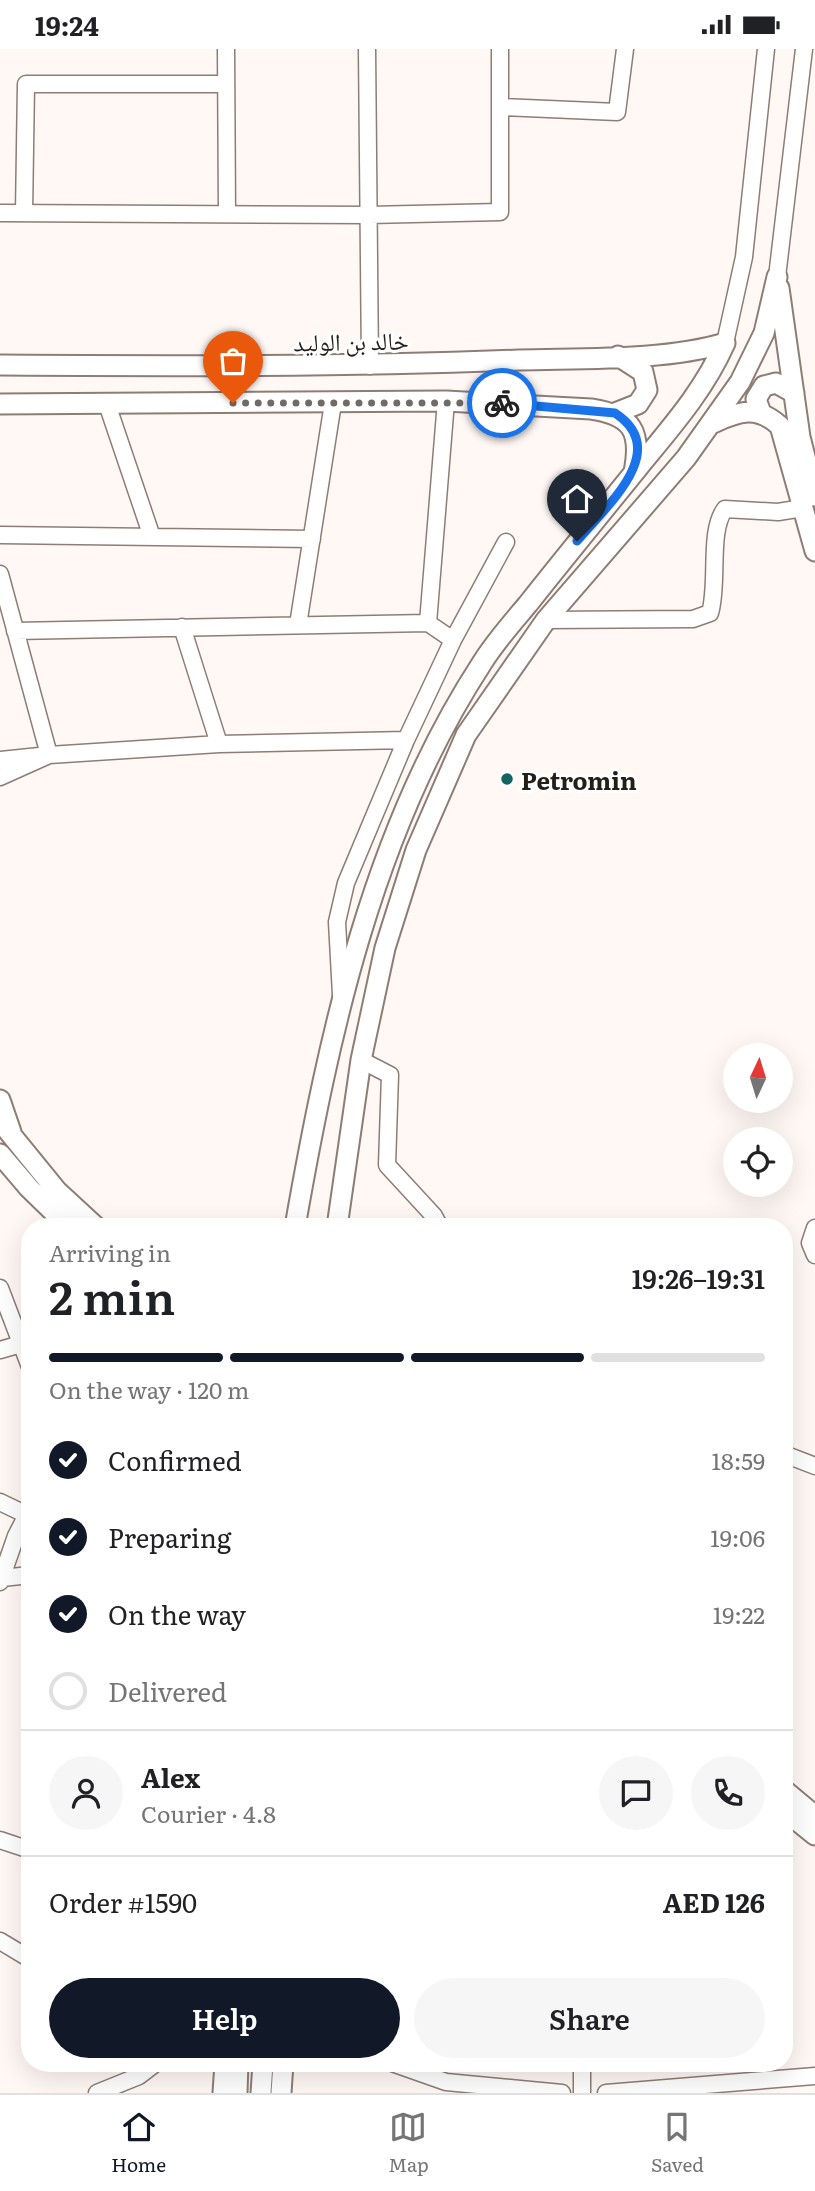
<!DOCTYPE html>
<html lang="en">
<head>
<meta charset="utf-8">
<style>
	:root { --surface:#fff; --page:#f6f6f6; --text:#202124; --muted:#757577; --line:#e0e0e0; --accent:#111827 }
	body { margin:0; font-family:Literata,"Noto Naskh Arabic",serif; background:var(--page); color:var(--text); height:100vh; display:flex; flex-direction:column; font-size:26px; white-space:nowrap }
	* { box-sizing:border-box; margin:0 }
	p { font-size:23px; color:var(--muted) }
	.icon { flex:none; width:38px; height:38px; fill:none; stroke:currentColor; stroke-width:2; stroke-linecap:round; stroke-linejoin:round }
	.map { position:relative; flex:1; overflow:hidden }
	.details { position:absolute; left:21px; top:1169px; width:772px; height:854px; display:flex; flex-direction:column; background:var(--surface); border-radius:28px; box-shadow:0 7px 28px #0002 }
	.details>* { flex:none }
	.needle { width:46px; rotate:4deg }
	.controls { position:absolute; left:723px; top:994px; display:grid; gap:14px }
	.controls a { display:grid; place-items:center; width:70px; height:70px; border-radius:50%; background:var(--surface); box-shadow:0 7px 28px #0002; font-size:35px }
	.pin { position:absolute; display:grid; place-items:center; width:60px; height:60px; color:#fff; margin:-72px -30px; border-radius:50% 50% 50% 0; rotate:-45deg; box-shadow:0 0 7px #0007 }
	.pin .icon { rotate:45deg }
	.courier { position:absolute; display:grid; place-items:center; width:70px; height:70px; margin:-35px; border:5px solid #1a73e8; border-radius:50%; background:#fff; color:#222; box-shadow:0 2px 9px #0007 }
	.headline em { font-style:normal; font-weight:600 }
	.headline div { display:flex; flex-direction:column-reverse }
	.headline { display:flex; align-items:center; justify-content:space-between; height:119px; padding:0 28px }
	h1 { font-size:46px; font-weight:600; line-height:52px }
	.bar { display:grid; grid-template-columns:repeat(4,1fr); gap:10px 7px; align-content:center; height:84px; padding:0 28px }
	.bar i { height:9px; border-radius:5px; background:var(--line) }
	.bar .active { background:var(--accent) }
	.bar p { grid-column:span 4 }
	.line { display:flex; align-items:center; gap:18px; padding:0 28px; border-top:2px solid var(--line) }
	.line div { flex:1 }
	.round { display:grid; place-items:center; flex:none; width:74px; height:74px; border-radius:37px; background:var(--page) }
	ol { padding:0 28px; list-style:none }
	li { display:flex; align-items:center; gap:21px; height:77px }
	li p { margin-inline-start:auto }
	li .icon { padding:7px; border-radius:50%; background:var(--accent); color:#fff; stroke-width:4 }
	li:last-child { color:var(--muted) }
	li i { width:38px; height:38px; border:4px solid var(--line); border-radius:50% }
	.cta { display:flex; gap:14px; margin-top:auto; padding:14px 28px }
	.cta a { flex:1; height:80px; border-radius:42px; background:var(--accent); color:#fff; font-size:28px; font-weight:600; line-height:80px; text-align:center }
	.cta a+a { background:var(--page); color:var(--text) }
	.status { display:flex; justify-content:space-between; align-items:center; height:49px; padding:0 35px; background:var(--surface); direction:ltr }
	.status svg { height:19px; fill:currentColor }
	.menu { display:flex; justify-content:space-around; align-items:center; height:98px; border-top:2px solid var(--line); background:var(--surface); font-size:19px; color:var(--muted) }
	.menu a { display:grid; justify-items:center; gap:4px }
	.menu .active { color:var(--accent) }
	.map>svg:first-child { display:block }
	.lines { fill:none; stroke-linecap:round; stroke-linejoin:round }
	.minor-casing { stroke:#8d7d75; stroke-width:19 }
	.major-casing { stroke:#8d7d75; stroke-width:23 }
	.minor { stroke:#fff; stroke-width:16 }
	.major { stroke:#fff; stroke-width:19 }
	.done { stroke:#716a67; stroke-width:7; stroke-dasharray:0 12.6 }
	.route { stroke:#1a73e8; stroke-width:9 }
	.poi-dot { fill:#156462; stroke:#fff; stroke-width:2.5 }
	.labels { text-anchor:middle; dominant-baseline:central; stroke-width:6; stroke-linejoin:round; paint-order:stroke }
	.street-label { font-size:24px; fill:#241e1b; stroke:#fff }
	.poi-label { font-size:24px; font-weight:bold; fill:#241e1b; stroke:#fff; text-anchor:start }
</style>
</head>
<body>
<div class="status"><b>19:24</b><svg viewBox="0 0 49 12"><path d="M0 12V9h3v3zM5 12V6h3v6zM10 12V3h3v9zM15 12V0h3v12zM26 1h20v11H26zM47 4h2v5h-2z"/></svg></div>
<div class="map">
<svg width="815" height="2044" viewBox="0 0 815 2044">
	<rect width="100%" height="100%" fill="#fff8f4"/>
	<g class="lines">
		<defs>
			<path id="minor" d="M226,0l1,164
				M367,0l3,317
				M500,58l117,5 8,-63
				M0,164l369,2 131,-3v-163
				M24,164l2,-129h200
				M777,228l27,-228
				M725,294l19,-86 22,-208
				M107,355l45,133
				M0,486l312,4
				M0,525l49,181 -49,5
				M546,571l147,-1 17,-6c9,-30 -2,-82 15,-104l53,3 25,-4
				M428,574l18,-222
				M298,576l35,-222
				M182,578l37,117
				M15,582l413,-8 25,17 -47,100
				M453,591l53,-98
				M0,728l49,-22 170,-11 187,-4 -60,143 -9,39 4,73
				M361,1011l29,15 -3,90 47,51 6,11
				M815,1179l-5,15 5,12
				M0,1239l30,79
				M0,1301l28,-8
				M784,1405l31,12
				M0,1453l27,13
				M2,1529l28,-3
				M0,1533l16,-46 14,-27
				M0,1791l30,10
				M0,1892l30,18
				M392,2014l54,19 116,11
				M97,2044l42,-17 17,-13
				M582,2044v-30
				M606,2044l209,-17"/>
			<path id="major" d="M779,239l21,149 15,59
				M0,316c173,1 346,2 519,-5 63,-2 146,1 206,-17
				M0,355l446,-3 145,8c41,6 51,22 43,63
				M615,364l23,-9 9,-14 -4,-18 -25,-16
				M761,364l-5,-14 8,-13 12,-3 18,10
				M713,374c26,-12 44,-18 67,3l35,125
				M0,1051l11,32
				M0,1072l57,70 39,36
				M0,1105l29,34 40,39
				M295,1178c34,-194 78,-397 187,-564 13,-21 30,-40 46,-59 37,-47 75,-93 113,-140 32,-39 63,-74 84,-121
				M337,1178l24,-167 24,-112 31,-98 50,-115 80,-115 140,-162 54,-76 24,-49 13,-56
				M784,1741l31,26
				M784,1761l31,25
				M223,2044l2,-30
				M237,2044l1,-30
				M261,2044l2,-30
				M281,2044l2,-30"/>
		</defs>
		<use href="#minor" class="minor-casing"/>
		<use href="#major" class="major-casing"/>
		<use href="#minor" class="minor"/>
		<use href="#major" class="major"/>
	</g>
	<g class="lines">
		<path class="done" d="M233,354h269"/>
		<path class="route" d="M502,354l113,10c58,38 -11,95 -38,128"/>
	</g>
	<circle class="poi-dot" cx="507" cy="730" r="7"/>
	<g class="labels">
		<g class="street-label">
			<text transform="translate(351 291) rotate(-1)">خالد بن الوليد</text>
		</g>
		<g class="poi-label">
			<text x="521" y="730">Petromin</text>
		</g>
	</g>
</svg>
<div class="controls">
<a><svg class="needle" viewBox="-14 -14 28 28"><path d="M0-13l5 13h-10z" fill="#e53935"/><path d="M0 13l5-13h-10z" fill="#757577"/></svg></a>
<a><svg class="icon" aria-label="locate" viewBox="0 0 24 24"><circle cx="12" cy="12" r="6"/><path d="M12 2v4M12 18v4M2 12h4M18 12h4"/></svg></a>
</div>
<div class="pin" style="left:233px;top:354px;background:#ea580c"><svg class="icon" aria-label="bag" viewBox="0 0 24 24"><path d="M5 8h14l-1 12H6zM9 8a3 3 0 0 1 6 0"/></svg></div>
<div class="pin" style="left:577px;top:492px;background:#1f2937"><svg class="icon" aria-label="home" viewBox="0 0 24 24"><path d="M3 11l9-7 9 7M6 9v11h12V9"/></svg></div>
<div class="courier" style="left:502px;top:354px"><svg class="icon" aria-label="bike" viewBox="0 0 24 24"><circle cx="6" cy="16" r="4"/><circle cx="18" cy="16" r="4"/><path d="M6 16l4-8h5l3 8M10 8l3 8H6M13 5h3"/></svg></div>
<section class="details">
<div class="headline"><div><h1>2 min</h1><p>Arriving in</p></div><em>19:26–19:31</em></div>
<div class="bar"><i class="active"></i><i class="active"></i><i class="active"></i><i></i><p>On the way · 120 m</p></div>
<ol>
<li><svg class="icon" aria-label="check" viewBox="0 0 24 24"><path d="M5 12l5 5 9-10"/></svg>Confirmed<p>18:59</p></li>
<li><svg class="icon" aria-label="check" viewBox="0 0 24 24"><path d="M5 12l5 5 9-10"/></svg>Preparing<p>19:06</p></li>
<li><svg class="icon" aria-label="check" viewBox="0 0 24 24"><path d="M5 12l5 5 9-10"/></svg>On the way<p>19:22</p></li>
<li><i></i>Delivered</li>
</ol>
<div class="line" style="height:126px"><a class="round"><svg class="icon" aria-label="person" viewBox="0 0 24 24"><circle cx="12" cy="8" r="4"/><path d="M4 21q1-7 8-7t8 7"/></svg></a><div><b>Alex</b><p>Courier · 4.8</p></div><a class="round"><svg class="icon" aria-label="chat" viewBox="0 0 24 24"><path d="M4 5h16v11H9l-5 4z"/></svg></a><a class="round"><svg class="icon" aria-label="phone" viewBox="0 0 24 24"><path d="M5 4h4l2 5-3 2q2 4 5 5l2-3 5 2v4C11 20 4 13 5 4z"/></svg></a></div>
<div class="line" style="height:91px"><div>Order #1590</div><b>AED 126</b></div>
<div class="cta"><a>Help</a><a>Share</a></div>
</section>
</div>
<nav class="menu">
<a class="active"><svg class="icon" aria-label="home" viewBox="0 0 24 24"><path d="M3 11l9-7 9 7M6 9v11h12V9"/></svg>Home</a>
<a><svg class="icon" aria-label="map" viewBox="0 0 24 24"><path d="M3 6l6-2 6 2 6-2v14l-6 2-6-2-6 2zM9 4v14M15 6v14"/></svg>Map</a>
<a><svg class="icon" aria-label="saved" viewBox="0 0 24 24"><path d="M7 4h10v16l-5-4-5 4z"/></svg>Saved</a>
</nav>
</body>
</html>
